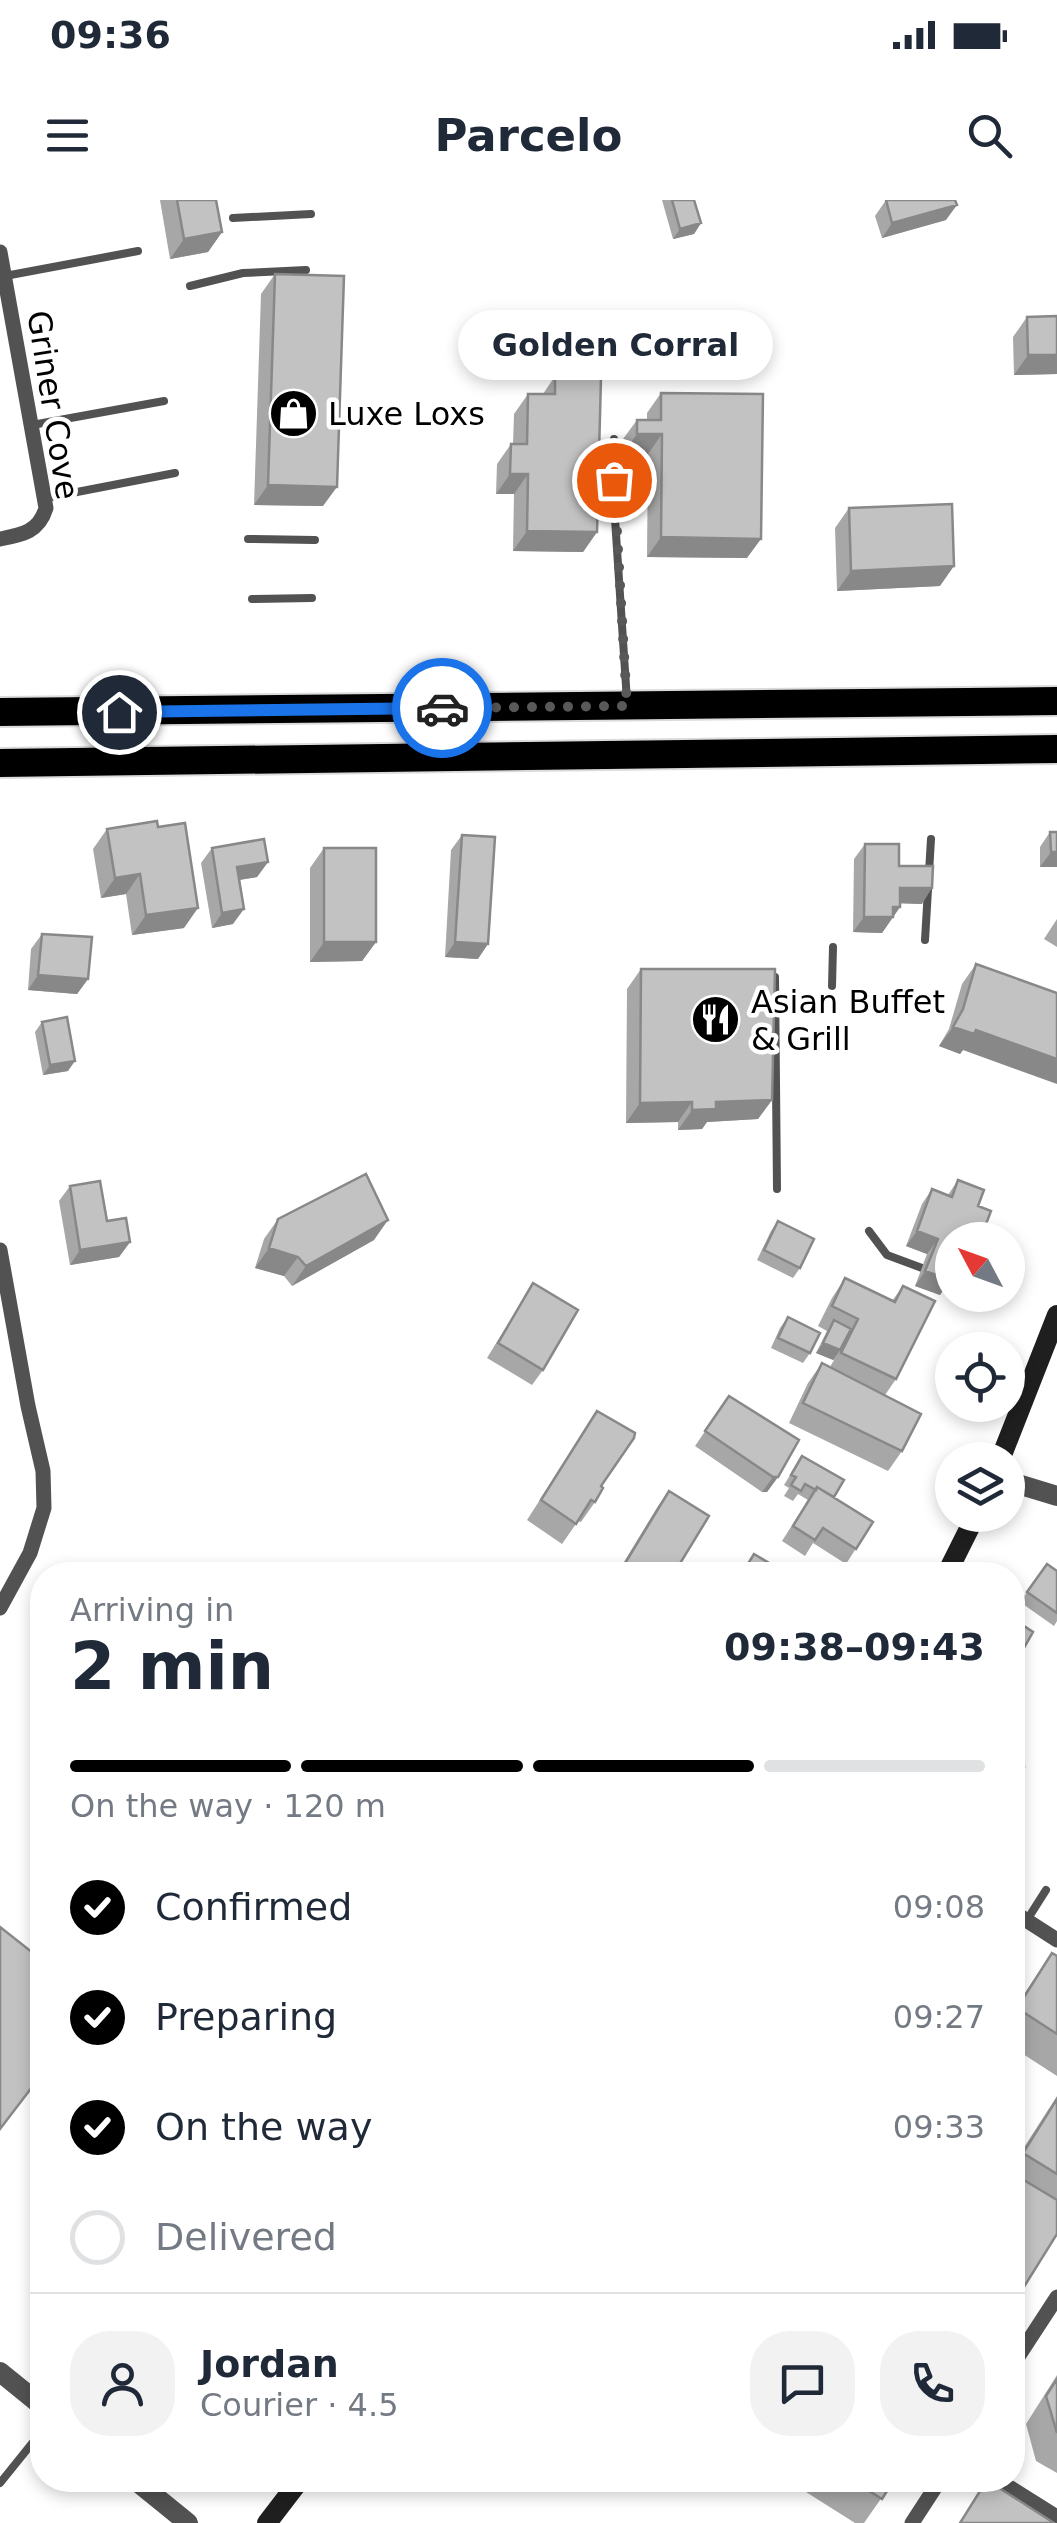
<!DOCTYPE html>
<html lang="en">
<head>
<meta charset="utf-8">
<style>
	:root { --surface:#fff; --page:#f2f2f3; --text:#1f2937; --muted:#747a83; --line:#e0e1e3; --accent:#000 }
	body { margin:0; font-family:"DejaVu Sans",sans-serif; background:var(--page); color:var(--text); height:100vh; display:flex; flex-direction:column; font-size:38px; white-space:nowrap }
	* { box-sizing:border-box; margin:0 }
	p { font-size:32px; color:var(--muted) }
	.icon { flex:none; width:55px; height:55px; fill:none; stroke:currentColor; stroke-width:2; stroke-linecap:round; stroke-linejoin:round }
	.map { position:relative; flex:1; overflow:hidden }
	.drawer { position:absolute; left:30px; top:1362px; width:995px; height:930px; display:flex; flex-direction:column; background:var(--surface); border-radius:40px; box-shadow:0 5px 15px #0003 }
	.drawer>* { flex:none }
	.needle { width:65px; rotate:311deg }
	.controls { position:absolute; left:935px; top:1022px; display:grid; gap:20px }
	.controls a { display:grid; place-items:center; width:90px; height:90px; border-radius:50%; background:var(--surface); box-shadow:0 5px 15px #0003; font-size:50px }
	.pin { position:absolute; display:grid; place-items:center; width:85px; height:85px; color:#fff; margin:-42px; border:5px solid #fff; border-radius:50%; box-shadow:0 2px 10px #0007 }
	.courier { position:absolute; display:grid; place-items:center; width:100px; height:100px; margin:-50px; border:8px solid #1a73e8; border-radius:50%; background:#fff; color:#222; box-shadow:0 2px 12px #0007 }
	.bubble { position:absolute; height:70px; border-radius:35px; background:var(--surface); box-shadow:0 5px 15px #0003; font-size:32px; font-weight:600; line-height:70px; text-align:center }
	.summary em { font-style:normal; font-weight:600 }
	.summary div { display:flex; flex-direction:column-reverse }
	.summary { display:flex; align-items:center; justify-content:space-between; height:170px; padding:0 40px }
	h1 { font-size:65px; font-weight:600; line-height:75px }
	.bar { display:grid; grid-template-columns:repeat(4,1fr); gap:15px 10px; align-content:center; height:120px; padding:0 40px }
	.bar i { height:12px; border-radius:8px; background:var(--line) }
	.bar .active { background:var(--accent) }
	.bar p { grid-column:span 4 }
	.line { display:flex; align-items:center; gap:25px; padding:0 40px; border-top:2px solid var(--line) }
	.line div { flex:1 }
	.round { display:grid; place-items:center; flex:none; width:105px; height:105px; border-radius:40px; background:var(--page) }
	ol { padding:0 40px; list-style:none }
	li { display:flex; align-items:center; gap:30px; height:110px }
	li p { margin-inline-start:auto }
	li .icon { padding:10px; border-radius:50%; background:var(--accent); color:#fff; stroke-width:4 }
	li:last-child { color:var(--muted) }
	li i { width:55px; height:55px; border:5px solid var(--line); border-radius:50% }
	.status { display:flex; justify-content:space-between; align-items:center; height:70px; padding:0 50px; background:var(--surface); direction:ltr }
	.status svg { height:28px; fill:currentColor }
	header { display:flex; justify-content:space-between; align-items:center; height:130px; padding:0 40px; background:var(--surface); font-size:45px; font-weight:600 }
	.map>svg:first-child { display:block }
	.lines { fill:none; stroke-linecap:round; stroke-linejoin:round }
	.trunk-casing { stroke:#dbdbdb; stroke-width:32 }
	.service { stroke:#525252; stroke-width:8 }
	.minor { stroke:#525252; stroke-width:15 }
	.tertiary { stroke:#525252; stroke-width:20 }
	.secondary { stroke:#1f1f1f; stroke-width:20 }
	.trunk { stroke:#000; stroke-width:28 }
	.wall { fill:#a7a7a7 }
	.shaded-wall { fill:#888 }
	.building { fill:#c2c2c2; stroke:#888; stroke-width:2.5 }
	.done { stroke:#595959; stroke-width:10; stroke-dasharray:0 18 }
	.route { stroke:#1a73e8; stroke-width:12 }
	.labels { text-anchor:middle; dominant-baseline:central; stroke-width:9; stroke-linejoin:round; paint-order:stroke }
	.street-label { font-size:32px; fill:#000; stroke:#fff }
	.poi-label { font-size:32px; fill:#000; stroke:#fff; text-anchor:start }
</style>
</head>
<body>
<div class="status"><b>09:36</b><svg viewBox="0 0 49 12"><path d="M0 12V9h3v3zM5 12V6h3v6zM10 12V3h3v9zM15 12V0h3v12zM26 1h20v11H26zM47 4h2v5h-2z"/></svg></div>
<header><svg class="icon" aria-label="menu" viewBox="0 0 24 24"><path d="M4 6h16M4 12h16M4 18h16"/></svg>Parcelo<svg class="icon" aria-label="search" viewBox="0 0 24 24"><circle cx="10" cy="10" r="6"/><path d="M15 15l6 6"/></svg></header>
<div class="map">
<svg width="1057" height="2323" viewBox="0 0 1057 2323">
	<rect width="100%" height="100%" fill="#fff"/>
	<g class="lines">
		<defs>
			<path id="trunk" d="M0,512l1057,-11
				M0,563l1057,-14"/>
		</defs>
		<use href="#trunk" class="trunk-casing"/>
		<path class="service" d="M233,18l78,-4
			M5,76l133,-25
			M190,86l53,-13 63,-3
			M32,225l132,-24
			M614,239l1,80 12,182
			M46,298l129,-25
			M248,339l67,1
			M252,399l60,-1
			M925,740l6,-101
			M775,777l2,212
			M832,786l1,-39
			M869,1031l18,24 35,13
			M1027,1720l19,-30
			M0,2283l42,-52"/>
		<path class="minor" d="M0,52l46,256c-7,24 -24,27 -46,31
			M0,1050l28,156 15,65 1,37 -14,45 -30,55
			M1012,1711l45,29
			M1012,2166l45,-69
			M998,2280l59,37
			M912,2323l28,-43"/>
		<path class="tertiary" d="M1008,1281l49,15
			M0,2172l42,34
			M135,2280l53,43"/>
		<path class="secondary" d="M1000,1260l57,-145
			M946,1375l30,-60
			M267,2323l33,-43"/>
		<use href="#trunk" class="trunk"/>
	</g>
	<path class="wall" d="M160,0h56l6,32 -14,20 -38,7z
		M662,0h32l7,23 -7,11 -21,5z
		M886,0l60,20 -64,18 -7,-22z
		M275,74l48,232 -69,-1 7,-211z
		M1057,116v58l-43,1 -1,-38 14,-20z
		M555,176l42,156 -14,20 -70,-1 1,-57h-18l1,-30 14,-20h2l1,-30 14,-20h15z
		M661,193l86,165 -100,-1 1,-103h-25v-15l14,-19h10v-7z
		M849,308l91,78 -103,5 -2,-63z
		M107,629l77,99 -52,7 -6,-41 -25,4 -8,-49z
		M1050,632h7v35h-17v-20z
		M462,635l16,124 -33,-2 6,-107z
		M865,644l34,22 23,38 -22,-1v4l-18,26 -29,-1 1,-73z
		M212,648l56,14 -11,15 -18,3 -6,44 -21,4 -11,-65z
		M324,648l52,94 -14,19 -52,1v-94z
		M1057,719v28l-13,-8z
		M42,734l46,45 -11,15 -49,-4 3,-41z
		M976,764l-13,86 -3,4 -21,-8 10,-17 13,-45z
		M641,769l131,131 -14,19 -51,3 -5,7 -24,1v-8l-52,1 1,-134z
		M42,822l26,49 -25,4 -8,-43z
		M958,980l-6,60 -12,55 -25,-9 12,-32 -21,-8 16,-42 10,-15 16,6z
		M70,986l60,56 -11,15 -49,8 -11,-64z
		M278,1019l96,21 -82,46 -8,-10 -29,-8 9,-29z
		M778,1021l22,47 -7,10 -36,-18 14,-29z
		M845,1078l47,23 11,-15 -7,93 -11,16 17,56 -14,20 -99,-48 19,-40 14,-20 8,4 4,-7 -18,-7 11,-22 -9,-5 14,-28z
		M533,1083l10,87 -11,15 -45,-27z
		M788,1117l22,36 -7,10 -32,-15 9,-20z
		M729,1196l49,81 -11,15h-5l-67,-46z
		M597,1211l4,75 -6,16 -14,20 -3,-1 -16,23 -35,-24z
		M802,1256l32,41 39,25 -27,42 -33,-21 -8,13 -23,-15 26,-41 -10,-6 -5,7 -9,-5 5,-8 -5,-3z
		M669,1291l4,84h-57l42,-69z
		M1047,1364l10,7v50l-3,5 -34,-24z
		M1052,1753l5,3v120l-45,-29v-35z
		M1057,1896v138l-45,72v-140z
		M1057,2175v98l-21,-12 -10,-37z
		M787,2280h107l-30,43h-9z"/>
	<path class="shaded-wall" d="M957,5l-11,15 -64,18 10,-15z
		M701,23l-7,11 -21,5 7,-10z
		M222,32l-14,20 -38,7 14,-20z
		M1028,155h29v19l-43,1z
		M637,234h25l-14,20h-25z
		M510,274h18l-14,20h-18z
		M268,285l69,2 -14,19 -69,-1z
		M527,331l70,1 -14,20 -70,-1z
		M661,337l100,2 -14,19 -100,-1z
		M954,366l-14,20 -103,5 14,-20z
		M1051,652h6v15h-17z
		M268,662l-11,15 -31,5 11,-15z
		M140,674l-14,20 -25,4 14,-20z
		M900,688h32l-10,16 -33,-1z
		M893,707h7l-18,26 -29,-1 11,-15z
		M198,708l-14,20 -52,7 14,-20z
		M244,709l-11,15 -21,4 10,-15z
		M324,742h52l-14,19 -52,1z
		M455,742l33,2 -10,15 -33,-2z
		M38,775l50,4 -11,15 -49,-4z
		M953,827l23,3 81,29v25l-94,-34 -3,4 -21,-8z
		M75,861l-7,10 -25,4 7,-10z
		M772,900l-14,19 -51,3 -5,7 -24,1 14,-20 24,-8z
		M692,902l-14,20 -52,1 14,-20z
		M388,1020l-14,20 -82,46 14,-20z
		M917,1031l21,8 -11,15 -21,-8z
		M130,1042l-11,15 -49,8 10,-15z
		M269,1048l29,9 -14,19 -29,-8z
		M925,1071l26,9 -11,15 -25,-9z
		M823,1143l17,7 -7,10 -17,-7z
		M773,1277h5l-11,15h-5z"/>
	<path class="building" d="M177,0h39l6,32 -38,7z
		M672,0h22l7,23 -21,6z
		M886,0h69l2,5 -65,18z
		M275,74l69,2 -7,211 -69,-2z
		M1057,116v39h-29l-1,-38z
		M555,176l46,1 -4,155 -70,-1 1,-57h-18l1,-30h16l1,-50h27z
		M661,193l102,1 -2,145 -100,-2 1,-103h-25v-14h24z
		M952,304l2,62 -103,5 -2,-63z
		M157,621l1,6 27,-4 13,85 -52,7 -6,-41 -25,4 -8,-49z
		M1050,632h7v20h-6z
		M462,635l33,2 -7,107 -33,-2z
		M264,639l4,23 -31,5 7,42 -22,4 -10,-65z
		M865,644h34v22h34l-1,22h-32v19h-7v10h-29z
		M324,648h52v94h-52z
		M42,734l50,3 -4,42 -50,-4z
		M976,764l81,29v66l-81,-29 -2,4 -21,-7 10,-18z
		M641,769h134l-3,131 -56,2v7l-24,1v-8l-52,1z
		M67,817l8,44 -25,4 -8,-43z
		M366,974l22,46 -82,46 -8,-9 -29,-9 9,-29z
		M958,980l26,10 -6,16 13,5 -11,29h-28v36l-1,4 -26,-9 13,-32 -21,-8 15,-42 20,8z
		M100,981l7,40 19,-3 4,24 -50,8 -10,-64z
		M778,1021l36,18 -14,29 -36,-18z
		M845,1078l50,24 8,-16 32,15 -39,78 -55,-26 17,-34 -26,-13z
		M533,1083l45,27 -35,60 -45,-27z
		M788,1117l32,16 -10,20 -32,-15z
		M834,1120l17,9 -11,21 -17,-7z
		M822,1163l99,51 -19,37 -99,-48z
		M729,1196l70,44 -21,37h-5l-68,-46z
		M597,1211l38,22 -1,5 -33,48 2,2 -8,14 -4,-2 -15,24 -35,-24z
		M802,1256l42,24 -10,17 -17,-10 -1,3 -11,-6 -4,7 -10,-6 5,-8 -5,-2z
		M817,1287l56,35 -17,27 -33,-21 -8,12 -22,-14z
		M669,1291l40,25 -36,59h-34l-15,-10z
		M754,1354l35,21h-48z
		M1047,1364l10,7v42l-30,-21z
		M1012,1418l21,14 -21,37z
		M1012,1559l12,8 -12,17z
		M0,1727l42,33v114l-42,55z
		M1052,1753l5,3v78l-40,-26z
		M1057,1899v75l-34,-21z
		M1012,1973l45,27v34l-45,72z
		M1057,2179v54l-11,-37z
		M852,2280h42l-12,19z
		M987,2280l67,43h-94z"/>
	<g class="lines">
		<path class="done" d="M442,508l185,-2 -13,-226"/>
		<path class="route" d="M119,512l323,-4"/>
	</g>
	<defs>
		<symbol id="shop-disc" viewBox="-11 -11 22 22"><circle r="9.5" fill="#000" stroke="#fff"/><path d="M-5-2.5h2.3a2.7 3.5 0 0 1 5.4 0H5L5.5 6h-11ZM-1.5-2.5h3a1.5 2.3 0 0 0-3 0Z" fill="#fff"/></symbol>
		<symbol id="restaurant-disc" viewBox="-11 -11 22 22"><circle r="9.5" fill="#000" stroke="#fff"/><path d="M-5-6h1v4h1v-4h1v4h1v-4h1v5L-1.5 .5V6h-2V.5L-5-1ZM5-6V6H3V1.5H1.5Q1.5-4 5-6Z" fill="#fff"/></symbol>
	</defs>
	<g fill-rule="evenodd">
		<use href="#shop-disc" x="266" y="186" width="55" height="55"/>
		<use href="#restaurant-disc" x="688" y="792" width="55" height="55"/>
	</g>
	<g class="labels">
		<g class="street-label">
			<text transform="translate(53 205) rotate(81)">Griner Cove</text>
		</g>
		<g class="poi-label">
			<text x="328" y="214">Luxe Loxs</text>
			<text x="751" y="802">Asian Buffet<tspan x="751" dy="37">&amp; Grill</tspan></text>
		</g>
	</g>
</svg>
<div class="controls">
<a><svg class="needle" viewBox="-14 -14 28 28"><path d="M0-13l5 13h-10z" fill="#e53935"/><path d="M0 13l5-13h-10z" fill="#747a83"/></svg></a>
<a><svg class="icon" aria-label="locate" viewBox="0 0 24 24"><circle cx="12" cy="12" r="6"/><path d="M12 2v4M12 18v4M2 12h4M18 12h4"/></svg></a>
<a><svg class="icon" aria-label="layers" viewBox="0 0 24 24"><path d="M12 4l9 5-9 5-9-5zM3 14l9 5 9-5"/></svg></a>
</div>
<div class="pin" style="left:614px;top:280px;background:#ea580c"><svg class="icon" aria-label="bag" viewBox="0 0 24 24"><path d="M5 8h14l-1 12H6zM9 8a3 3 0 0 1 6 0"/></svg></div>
<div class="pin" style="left:119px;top:512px;background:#1f2937"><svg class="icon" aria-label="home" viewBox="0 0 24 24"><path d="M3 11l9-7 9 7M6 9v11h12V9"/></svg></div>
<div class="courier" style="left:442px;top:508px"><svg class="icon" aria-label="car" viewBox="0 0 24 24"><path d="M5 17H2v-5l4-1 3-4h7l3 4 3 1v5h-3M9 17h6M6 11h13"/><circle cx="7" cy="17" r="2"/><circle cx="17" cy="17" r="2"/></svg></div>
<div class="bubble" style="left:458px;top:110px;width:315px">Golden Corral</div>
<section class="drawer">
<div class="summary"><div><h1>2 min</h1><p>Arriving in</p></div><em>09:38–09:43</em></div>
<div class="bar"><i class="active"></i><i class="active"></i><i class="active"></i><i></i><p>On the way · 120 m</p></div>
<ol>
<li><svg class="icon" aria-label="check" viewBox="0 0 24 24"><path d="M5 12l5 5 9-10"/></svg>Confirmed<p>09:08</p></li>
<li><svg class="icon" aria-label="check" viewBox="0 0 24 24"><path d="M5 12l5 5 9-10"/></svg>Preparing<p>09:27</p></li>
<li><svg class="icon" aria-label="check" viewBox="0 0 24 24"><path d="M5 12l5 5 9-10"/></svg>On the way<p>09:33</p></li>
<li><i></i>Delivered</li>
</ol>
<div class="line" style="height:180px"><a class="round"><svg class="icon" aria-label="person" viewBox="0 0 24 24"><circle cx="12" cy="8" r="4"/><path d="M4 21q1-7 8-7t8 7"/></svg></a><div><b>Jordan</b><p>Courier · 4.5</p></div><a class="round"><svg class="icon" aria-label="chat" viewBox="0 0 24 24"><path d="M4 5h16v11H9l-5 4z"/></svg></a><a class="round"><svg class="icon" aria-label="phone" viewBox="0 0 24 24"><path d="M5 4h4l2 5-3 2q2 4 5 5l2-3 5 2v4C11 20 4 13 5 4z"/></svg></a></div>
</section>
</div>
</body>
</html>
